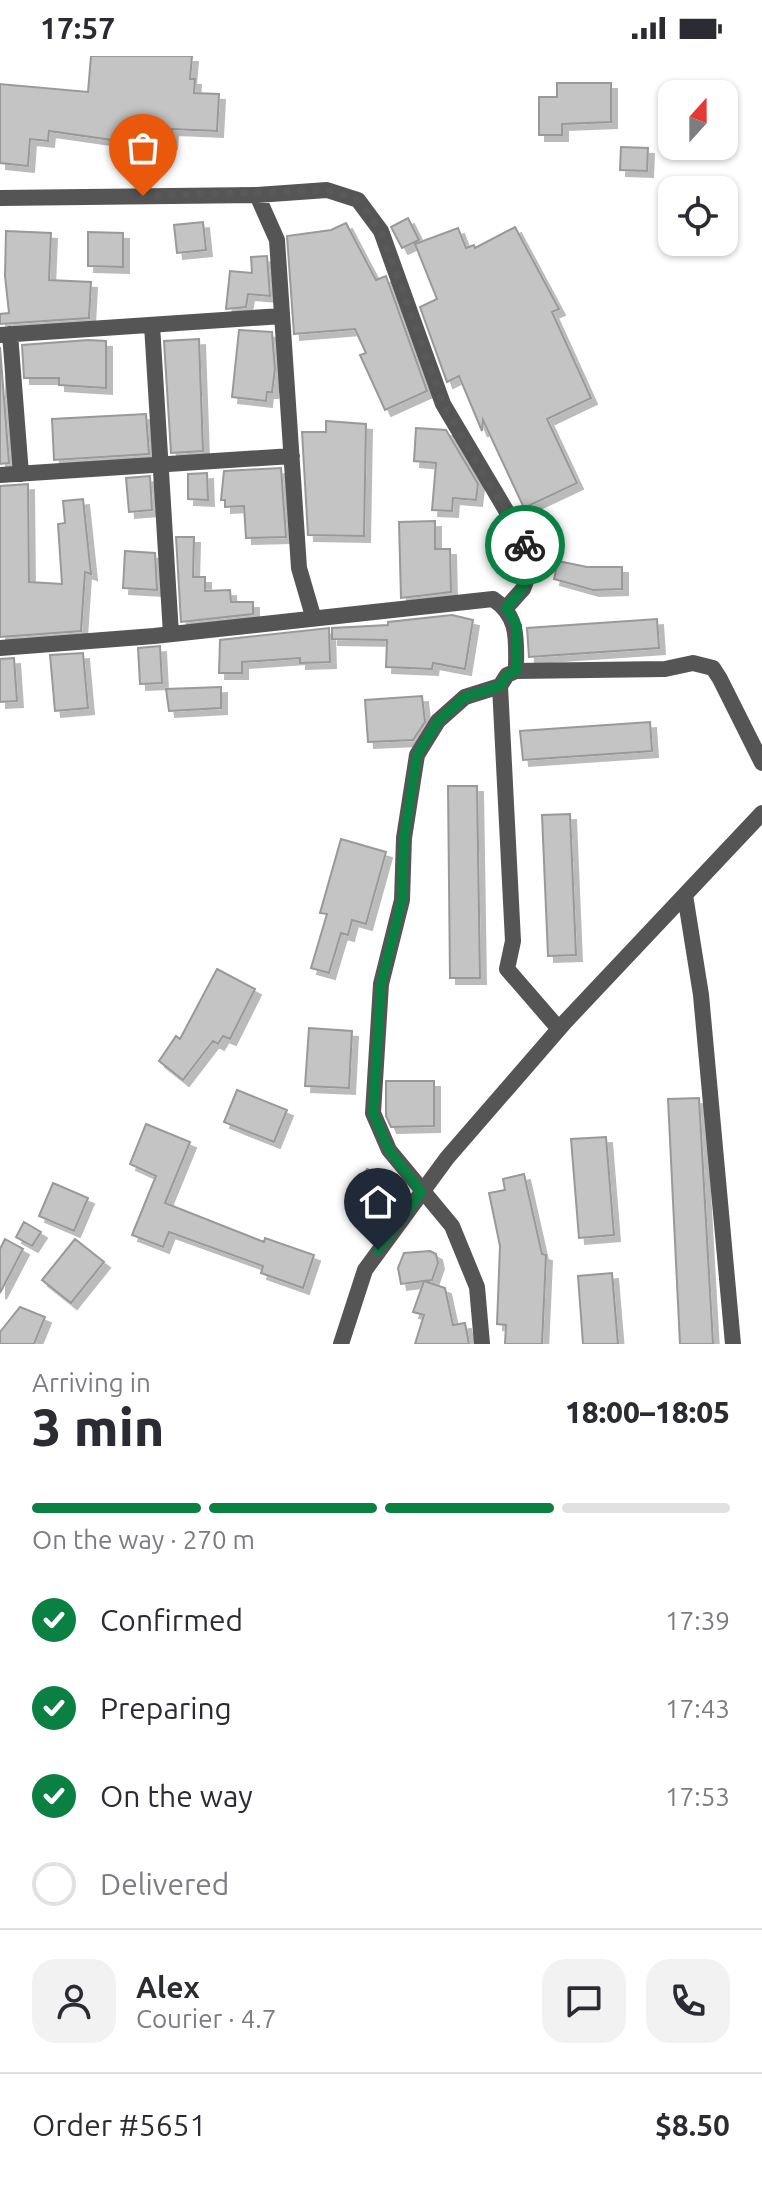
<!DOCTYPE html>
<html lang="en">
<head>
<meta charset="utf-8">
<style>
	:root { --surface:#fff; --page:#f2f2f3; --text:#2b2b33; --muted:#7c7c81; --line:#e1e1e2; --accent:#0b8043 }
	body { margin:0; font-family:Ubuntu,sans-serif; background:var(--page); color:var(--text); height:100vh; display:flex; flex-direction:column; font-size:30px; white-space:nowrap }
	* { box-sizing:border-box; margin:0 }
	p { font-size:26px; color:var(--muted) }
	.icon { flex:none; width:44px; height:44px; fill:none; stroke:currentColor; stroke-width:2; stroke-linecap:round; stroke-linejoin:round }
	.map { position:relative; height:1288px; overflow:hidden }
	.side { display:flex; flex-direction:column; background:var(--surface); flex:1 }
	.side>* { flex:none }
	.needle { width:52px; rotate:21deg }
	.tools { position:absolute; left:658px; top:24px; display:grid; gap:16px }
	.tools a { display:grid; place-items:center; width:80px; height:80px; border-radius:16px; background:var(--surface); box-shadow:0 2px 6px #0004; font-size:40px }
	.pin { position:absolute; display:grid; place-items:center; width:68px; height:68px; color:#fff; margin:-82px -34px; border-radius:50% 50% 50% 0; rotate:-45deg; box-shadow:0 0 8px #0007 }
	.pin .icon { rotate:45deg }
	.courier { position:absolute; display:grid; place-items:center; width:80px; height:80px; margin:-40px; border:6px solid #0b8043; border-radius:50%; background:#fff; color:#222; box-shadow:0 2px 10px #0007 }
	.summary em { font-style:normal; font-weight:800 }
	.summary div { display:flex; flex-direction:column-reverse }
	.summary { display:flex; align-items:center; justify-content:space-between; height:136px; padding:0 32px }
	h1 { font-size:52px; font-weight:800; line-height:60px }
	.bar { display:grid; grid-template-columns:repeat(4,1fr); gap:12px 8px; align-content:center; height:96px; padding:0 32px }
	.bar i { height:10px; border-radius:6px; background:var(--line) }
	.bar .on { background:var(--accent) }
	.bar p { grid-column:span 4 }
	.line { display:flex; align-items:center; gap:20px; padding:0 32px; border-top:2px solid var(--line) }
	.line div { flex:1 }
	.round { display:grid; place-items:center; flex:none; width:84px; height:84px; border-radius:24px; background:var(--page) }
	ol { padding:0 32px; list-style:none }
	li { display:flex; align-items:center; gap:24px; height:88px }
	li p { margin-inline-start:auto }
	li .icon { padding:8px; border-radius:50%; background:var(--accent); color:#fff; stroke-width:4 }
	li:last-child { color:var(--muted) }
	li i { width:44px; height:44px; border:4px solid var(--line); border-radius:50% }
	.status { display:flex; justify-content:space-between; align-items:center; height:56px; padding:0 40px; background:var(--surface); direction:ltr }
	.status svg { height:22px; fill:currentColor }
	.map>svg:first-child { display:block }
	.building { fill:#c4c4c4; stroke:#999; stroke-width:2; filter:url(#shadow) }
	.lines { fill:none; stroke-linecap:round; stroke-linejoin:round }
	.minor { stroke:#555; stroke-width:16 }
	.done { stroke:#595959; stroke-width:8; stroke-dasharray:0 14.4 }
	.route { stroke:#0b8043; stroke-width:10 }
</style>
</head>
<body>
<div class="status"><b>17:57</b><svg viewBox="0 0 49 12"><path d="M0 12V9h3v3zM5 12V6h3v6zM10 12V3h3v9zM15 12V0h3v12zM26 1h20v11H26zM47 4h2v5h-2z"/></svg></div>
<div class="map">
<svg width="762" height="1288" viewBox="0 0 762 1288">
	<defs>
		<filter id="shadow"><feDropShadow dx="6" dy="6" stdDeviation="0" flood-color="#0004"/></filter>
	</defs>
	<rect width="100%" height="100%" fill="#fff"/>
	<path class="building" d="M91,0h101l-2,23h5l-1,14 25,1 -2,37 -45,-2 -1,14 -38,-4v4l-84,-12 -1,10 -18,-2 -2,27 -28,-3v-79l88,8z
		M557,27h54v39l-49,2v11h-23v-38h18z
		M621,91l27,1 -1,23 -27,-1z
		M408,162l11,22 -17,8 -11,-21z
		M203,166l3,28 -29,3 -3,-28z
		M346,167l30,57 10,-4 41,115 -42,19 -25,-55 6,-2 -11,-24 -61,5 -7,-98 44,-6z
		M515,171l44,82 -7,3 39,86 -44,21 30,64 -53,25 -41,-88 -1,11 -23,-55 -12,6 -27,-75 17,-8 -22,-55 43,-16 8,20 8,-3 1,3z
		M6,175l45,2 -2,47 42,2 -2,36 -89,6v-10l9,-1 -4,-37z
		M88,176l35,1v34l-35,-1z
		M267,200l3,40 -22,-2 -2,13 -20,2 4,-38 22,2 -1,-16z
		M239,274l33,2 3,37 -3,23h-5l-1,9 -34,-4z
		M199,283l4,112 -32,2 -7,-112z
		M88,284l18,1v47l-47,-3v-7h-35l-2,-33z
		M0,291l9,116 -9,1z
		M146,358l3,40 -95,6 -2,-41z
		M326,365l40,3 -2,112 -56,-1 -6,-103h24z
		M416,372l30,2 32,54 -2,16 -23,-2 -1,13 -20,-1 4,-47 -22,-2z
		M281,412l5,69 -40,1 -2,-32 -19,1v-7h-4l3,-29z
		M207,417l1,27 -20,-1v-25z
		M150,420l2,34 -23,2 -3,-34z
		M28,428l1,98 33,2 -4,-60 7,-1 -2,-22 20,-2 8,75 -6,-2 -4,59 -81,6v-151z
		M435,465v28h15l1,43 -50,6 -2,-76z
		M176,481h18l-1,40h12v14l25,-1 1,12h22v12l-72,8z
		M125,495l30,2 2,37 -34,-2z
		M558,505l29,6h35v22l-29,1 -39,-11z
		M452,559l21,5 -8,49 -32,-6 -1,6 -46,-2 1,-27 -55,-1v-11l56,-3v-3z
		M657,563l2,29 -130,9 -2,-29z
		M329,572l1,34 -30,1v-5l-58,4v11h-23l1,-33z
		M160,590l2,37 -22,1 -2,-36z
		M83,597l5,55 -33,3 -5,-56z
		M14,602l3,43 -17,1v-43z
		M221,631v21l-52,3 -3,-22z
		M422,640l3,26 -12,18 -45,2 -3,-42z
		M650,666l2,29 -129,9 -3,-29z
		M448,730h29l3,192h-30z
		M570,758l6,141 -28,1 -6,-141z
		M341,783l45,13 -20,72 -14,-4 -4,15 -7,-2 -12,40 -18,-5 16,-54 -7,-1z
		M217,913l38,20 -25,50 -7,-3 -5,8 -5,-3 -30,39 -24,-19 17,-25 4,3z
		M309,972l43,3 -3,57 -44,-2z
		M386,1025h48v45l-43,1 -5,-11z
		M237,1034l50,20 -13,32 -50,-20z
		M699,1042l14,246h-33l-12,-245z
		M146,1068l44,18 -25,61 99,39 1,-4 49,17 -11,33 -42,-15 2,-7 -94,-34 -6,15 -31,-12 24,-59 -26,-12z
		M606,1081l8,98 -35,3 -8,-99z
		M367,1113l18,7 -15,39 -19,-8z
		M524,1118l18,80 4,1 -4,89h-37l1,-19 -9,-1 3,-78 -11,-53 16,-3 -2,-11z
		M53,1127l35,15 -14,33 -35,-15z
		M24,1166l17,10 -9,14 -16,-9z
		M5,1183l18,10 -23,44v-44z
		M75,1183l29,23 -33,41 -29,-23z
		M430,1195l6,3 2,9 -6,17 -8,1 21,7 8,37 12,-2 4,21h-54l9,-29 -11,-3 11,-31 -23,3 -3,-16 6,-15z
		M612,1217l6,71h-35l-5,-68z
		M20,1251l25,10 -11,27h-34v-12z"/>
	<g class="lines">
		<path class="minor" d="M257,139l20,45 22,328 14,48
			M0,142l257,-3 70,-5 31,10 23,31 62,173 80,135 9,27 -9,23 -17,19
			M152,269l19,309
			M10,278l11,140
			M0,279l282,-19
			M0,419l292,-19
			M0,592l154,-12 339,-37c27,18 23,42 23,72
			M685,839l16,100 32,349
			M559,973l-52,-60 6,-28 -13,-255 7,-11 9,-4 149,-2 28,-6 20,5 7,11 42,84
			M341,1288l24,-74 82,-112 118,-136 197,-209
			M482,1288l-5,-57 -25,-61 -63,-76 -16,-37 8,-129 21,-84 2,-62 13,-83 21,-34 27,-24 35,-11"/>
	</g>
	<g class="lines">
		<path class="done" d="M143,140l184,-6 31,10 23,31 62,173 82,141"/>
		<path class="route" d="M378,1194l43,-58 -32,-42 -16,-37 8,-129 21,-84 2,-62 13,-83 21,-34 27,-24 35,-11 7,-11 9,-4 1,-45 -11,-18c21,-23 28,-33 19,-63"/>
	</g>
</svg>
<div class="tools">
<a><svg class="needle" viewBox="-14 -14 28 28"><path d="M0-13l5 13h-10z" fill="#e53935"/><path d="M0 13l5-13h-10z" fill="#7c7c81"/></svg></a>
<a><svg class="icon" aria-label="locate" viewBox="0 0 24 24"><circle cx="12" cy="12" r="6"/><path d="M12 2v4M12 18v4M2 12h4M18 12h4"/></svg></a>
</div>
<div class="pin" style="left:143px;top:140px;background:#ea580c"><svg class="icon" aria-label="bag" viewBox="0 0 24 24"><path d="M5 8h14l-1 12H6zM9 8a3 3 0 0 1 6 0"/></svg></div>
<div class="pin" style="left:378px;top:1194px;background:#1f2937"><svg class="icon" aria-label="home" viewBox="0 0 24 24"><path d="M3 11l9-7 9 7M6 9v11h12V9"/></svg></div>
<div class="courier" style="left:525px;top:489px"><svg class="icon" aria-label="bike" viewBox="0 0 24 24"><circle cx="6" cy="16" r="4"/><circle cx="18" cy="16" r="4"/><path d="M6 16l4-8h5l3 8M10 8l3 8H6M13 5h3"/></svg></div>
</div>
<section class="side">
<div class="summary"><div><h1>3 min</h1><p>Arriving in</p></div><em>18:00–18:05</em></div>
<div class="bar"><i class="on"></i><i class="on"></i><i class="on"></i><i></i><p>On the way · 270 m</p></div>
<ol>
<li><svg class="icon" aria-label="check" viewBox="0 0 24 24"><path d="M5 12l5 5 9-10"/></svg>Confirmed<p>17:39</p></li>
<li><svg class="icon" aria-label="check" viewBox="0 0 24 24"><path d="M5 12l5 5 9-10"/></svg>Preparing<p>17:43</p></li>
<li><svg class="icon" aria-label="check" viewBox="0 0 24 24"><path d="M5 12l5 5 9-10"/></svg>On the way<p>17:53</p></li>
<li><i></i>Delivered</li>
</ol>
<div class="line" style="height:144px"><a class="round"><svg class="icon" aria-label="person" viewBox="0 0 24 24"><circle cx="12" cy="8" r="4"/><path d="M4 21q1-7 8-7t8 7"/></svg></a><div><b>Alex</b><p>Courier · 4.7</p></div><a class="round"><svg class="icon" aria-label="chat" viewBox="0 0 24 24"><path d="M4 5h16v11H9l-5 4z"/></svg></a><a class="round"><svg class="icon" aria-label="phone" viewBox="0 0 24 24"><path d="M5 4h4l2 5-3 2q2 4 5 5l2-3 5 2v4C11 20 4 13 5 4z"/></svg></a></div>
<div class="line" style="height:104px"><div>Order #5651</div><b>$8.50</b></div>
</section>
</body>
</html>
